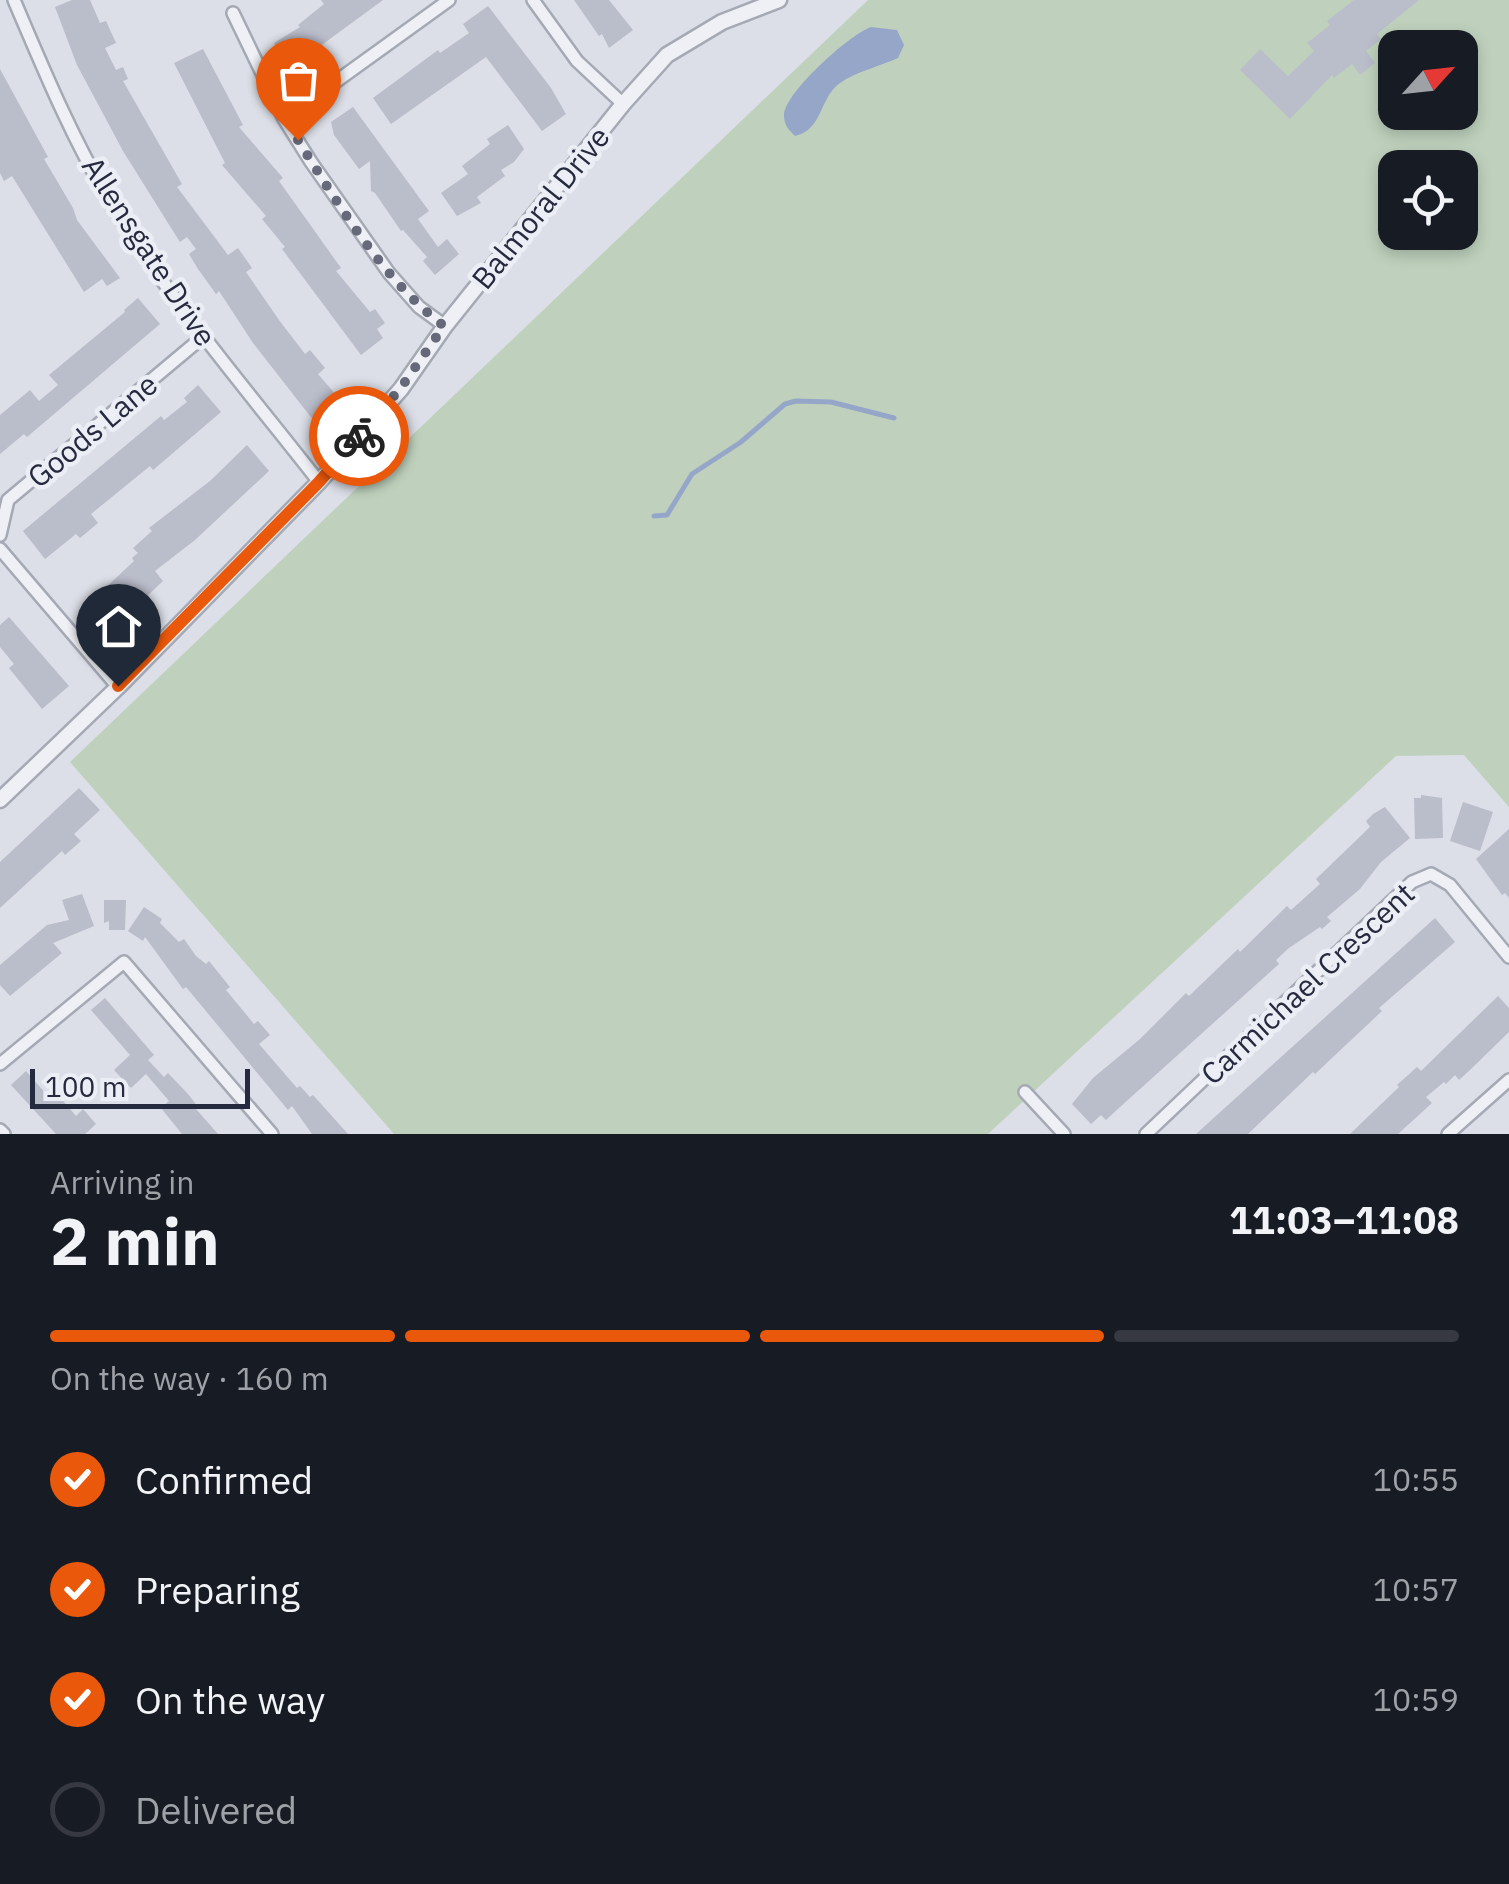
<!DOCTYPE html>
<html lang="en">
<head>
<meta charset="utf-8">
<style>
	:root { --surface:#171b24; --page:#242831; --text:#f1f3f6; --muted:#9ea1a6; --line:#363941; --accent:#ea580c }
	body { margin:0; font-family:"IBM Plex Sans",sans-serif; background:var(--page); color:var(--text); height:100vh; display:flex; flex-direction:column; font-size:38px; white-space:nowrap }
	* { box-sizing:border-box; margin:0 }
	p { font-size:32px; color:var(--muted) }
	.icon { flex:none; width:55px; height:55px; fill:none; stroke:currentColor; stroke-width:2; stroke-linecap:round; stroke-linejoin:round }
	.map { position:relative; height:1134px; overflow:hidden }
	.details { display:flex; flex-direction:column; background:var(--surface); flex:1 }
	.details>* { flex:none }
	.needle { width:65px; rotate:63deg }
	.controls { position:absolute; left:1378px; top:30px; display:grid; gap:20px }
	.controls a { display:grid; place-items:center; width:100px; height:100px; border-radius:20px; background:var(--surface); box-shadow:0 5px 15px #0003; font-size:50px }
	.scale { position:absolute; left:30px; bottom:25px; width:220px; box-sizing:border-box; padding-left:10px; border:5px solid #262a3e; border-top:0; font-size:28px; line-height:35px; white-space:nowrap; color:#262a3e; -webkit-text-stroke:8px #eceef5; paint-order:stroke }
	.pin { position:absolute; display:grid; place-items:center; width:85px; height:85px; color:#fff; margin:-102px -42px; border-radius:50% 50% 50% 0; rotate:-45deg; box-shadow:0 0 10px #0007 }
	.pin .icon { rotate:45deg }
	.courier { position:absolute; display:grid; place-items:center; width:100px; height:100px; margin:-50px; border:8px solid #ea580c; border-radius:50%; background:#fff; color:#222; box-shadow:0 2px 12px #0007 }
	.overview em { font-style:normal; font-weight:700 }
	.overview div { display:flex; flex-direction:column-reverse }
	.overview { display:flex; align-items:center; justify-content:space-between; height:170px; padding:0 50px }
	h1 { font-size:65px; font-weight:700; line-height:75px }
	.bar { display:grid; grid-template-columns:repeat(4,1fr); gap:15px 10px; align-content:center; height:120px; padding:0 50px }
	.bar i { height:12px; border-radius:8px; background:var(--line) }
	.bar .on { background:var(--accent) }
	.bar p { grid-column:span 4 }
	ol { padding:0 50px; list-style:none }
	li { display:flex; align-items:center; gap:30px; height:110px }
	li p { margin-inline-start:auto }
	li .icon { padding:10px; border-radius:50%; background:var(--accent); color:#fff; stroke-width:4 }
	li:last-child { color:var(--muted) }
	li i { width:55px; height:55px; border:5px solid var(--line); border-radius:50% }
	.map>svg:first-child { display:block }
	.green { fill:#bfd1bd; fill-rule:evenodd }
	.water { fill:#96a6c9 }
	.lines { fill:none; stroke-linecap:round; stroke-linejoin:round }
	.stream { stroke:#96a6c9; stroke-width:5 }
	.building { fill:#babdca }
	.minor-casing { stroke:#a5a9b4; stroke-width:16 }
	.tertiary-casing { stroke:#a5a9b4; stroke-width:19 }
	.minor { stroke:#eff0f5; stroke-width:11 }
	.tertiary { stroke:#eff0f5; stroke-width:14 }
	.done { stroke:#666979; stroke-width:10; stroke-dasharray:0 18 }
	.route { stroke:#ea580c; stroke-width:12 }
	.labels { text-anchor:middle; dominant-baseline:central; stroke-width:9; stroke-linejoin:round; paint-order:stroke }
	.street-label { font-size:30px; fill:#262a3e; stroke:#eceef5 }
</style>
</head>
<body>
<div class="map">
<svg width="1509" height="1134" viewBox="0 0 1509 1134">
	<rect width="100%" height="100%" fill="#dcdfe7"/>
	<path class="green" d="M868,0h641v807l-45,-52 -68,1 -408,378h-594l-324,-372zM1395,48h65v64h-65zM1395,168h65v64h-65z"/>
	<path class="water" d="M871,27l26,3 7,15 -6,13c-18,8 -42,14 -58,25 -21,15 -17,47 -45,53 -6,-6 -11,-11 -11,-20 -1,-22 66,-82 87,-89z"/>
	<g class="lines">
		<path class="stream" d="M654,516l13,-1 25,-41 49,-32 44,-38 11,-3 35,1 63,16"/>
	</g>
	<path class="building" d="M72,0h18l10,23 6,-2 10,22 -11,5 11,22 7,-3 5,12 -5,2 59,103 -5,3 51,68 10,-7 14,20 -6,4 33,48 26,34 5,-4 15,18 -7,6 24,28 -25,23 -64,-82 -34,-52 -3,3 -18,-25 -9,-15 7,-5 -9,-12 -7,5 -2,-3 -55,-88 -46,-86 -22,-58z
		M321,0h62l-94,69 -15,-26 26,-16 -2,-2 26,-21z
		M574,0h35l24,30 -24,18 -7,-14 -3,2z
		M1354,0h65l-42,34 4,5 -15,12 9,12 -15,12 -8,-11 -18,14 -2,-3 -42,44 -50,-49 20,-21 28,27 26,-25 -7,-8 23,-18 -3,-4z
		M488,6l63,82 15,26 -24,17 -56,-74 -95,67 -18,-26 65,-48 2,3 29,-20 -6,-9z
		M203,49l40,76 -4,2 44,51 -4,3 62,87 -5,3 34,41 5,-3 10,14 -8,6 6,9 -22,17 -79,-106 3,-2 -23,-28 4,-3 -44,-51 3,-2 -51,-100z
		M0,69l48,88 -4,2 29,49 4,12 43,58 -13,8 -5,-7 -18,13 -72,-116 -8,5 -4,-8z
		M353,107l76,104 -11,8 20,28 9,-8 12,15 -24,21 -12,-14 4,-4 -24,-27 -2,1 -26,-38 -4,-2 -1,-30 -11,8 -25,-34 -3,-13z
		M508,125l16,24 -10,13 -13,8 4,6 -28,21 4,6 -24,13 -16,-23 27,-19 -6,-8 28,-22 -3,-5z
		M138,298l22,26 -133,113 -3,-3 -24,20v-39l30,-25 9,11 19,-16 -9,-10 76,-63 -1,-2z
		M198,385l23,27 -68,58 -3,-4 -59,48 7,9 -18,15 -4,-4 -31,25 -22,-28 138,-115 3,4 23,-18 -3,-4z
		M247,445l22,26 -74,69 -40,31 8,10 -55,52 -22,-27 48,-45 -2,-3 6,-5 -5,-5 19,-17 -3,-3 61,-47z
		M9,617l60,69 -27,23 -33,-41 5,-4 -14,-17v-22z
		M79,788l21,22 -26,24 7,7 -16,14 -3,-4 -62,57v-46z
		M1421,795l21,3 1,40 -28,1 -1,-41h7z
		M1463,802l30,10 -13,39 -30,-10z
		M1385,807l25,31 -29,24 -21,27 -33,28 4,4 -9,8 -2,-2 -31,21 -13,12 3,4 -159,143 -14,13 -5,-5 -10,9 -19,-20 21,-26 47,-39 46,-46 3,3 49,-47 2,3 47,-46 4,4 29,-26 -4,-5 54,-52 -4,-6 7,-7z
		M1509,829v69l-4,-5 -3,2 -26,-36z
		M82,894l12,32 -41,17 9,10 -52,43 -10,-11v-20l47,-40 22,-5 -7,-20z
		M104,900h22l-1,30h-16v-9l-5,2z
		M144,907l18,12 -2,4 19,19 5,-3 12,17 10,8 3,-3 21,26 -4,3 28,34 4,-3 12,14 -11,9 38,44 3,-2 10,11 3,-2 35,39h-36l-20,-28 -4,4 -102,-123 -3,2 -38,-52 -2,4 -15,-10z
		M1435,918l20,24 -76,66 3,3 -67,63 -2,-2 -65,62h-52z
		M1498,996l11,12v24l-39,38 -11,10 -4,-5 -9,9 -2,-2 -18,15 6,6 -34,31h-48l49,-47 -2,-2 20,-18 4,4z
		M105,998l49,57 -6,5 16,17 4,-4 20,21 10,13 -2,2 22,25h-36l-21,-26 8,-7 -23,-27 -15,14 -17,-18 16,-15 -39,-45z
		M26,1071l22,25 6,-6 22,26 7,-7 13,15 -11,10h-29l-45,-49z"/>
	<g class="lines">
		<defs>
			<path id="minor" d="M14,0c29,68 57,136 95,200 60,100 138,190 210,282
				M533,0l44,61 46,43
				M233,13l51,106 27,43 78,111 30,34 26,19
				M284,119l165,-119
				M0,535l8,-35 196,-164
				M0,549l118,138
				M0,1064l124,-102 148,172
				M1025,1092l39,42
				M0,1130l4,4
				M1146,1134l266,-252 19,-8 19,11 59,72
				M1448,1134l61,-54"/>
			<path id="tertiary" d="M0,800l118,-113 201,-205 82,-93 44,-63 178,-222 44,-49 55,-33 57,-22"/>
		</defs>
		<use href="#minor" class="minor-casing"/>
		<use href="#tertiary" class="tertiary-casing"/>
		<use href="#minor" class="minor"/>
		<use href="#tertiary" class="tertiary"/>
	</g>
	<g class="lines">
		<path class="done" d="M298,140c40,64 86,141 146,186l-44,63 -41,47"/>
		<path class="route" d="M118,686l201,-204 40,-46"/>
	</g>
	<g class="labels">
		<g class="street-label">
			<text transform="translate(540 207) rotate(-51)">Balmoral Drive</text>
			<text transform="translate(150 251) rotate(57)">Allensgate Drive</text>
			<text transform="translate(92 430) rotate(-40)">Goods Lane</text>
			<text transform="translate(1307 983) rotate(-43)">Carmichael Crescent</text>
		</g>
	</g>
</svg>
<div class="controls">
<a><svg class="needle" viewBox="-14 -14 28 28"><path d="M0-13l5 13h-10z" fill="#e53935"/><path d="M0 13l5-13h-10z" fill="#9ea1a6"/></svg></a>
<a><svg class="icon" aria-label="locate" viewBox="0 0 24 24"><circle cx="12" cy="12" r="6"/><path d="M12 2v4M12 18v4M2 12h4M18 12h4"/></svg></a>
</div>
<div class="scale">100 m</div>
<div class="pin" style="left:298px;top:140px;background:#ea580c"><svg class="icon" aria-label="bag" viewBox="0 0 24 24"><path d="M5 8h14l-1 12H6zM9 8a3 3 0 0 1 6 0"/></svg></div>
<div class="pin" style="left:118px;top:686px;background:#1f2937"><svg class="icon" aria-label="home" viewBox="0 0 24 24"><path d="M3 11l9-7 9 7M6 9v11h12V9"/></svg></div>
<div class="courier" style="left:359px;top:436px"><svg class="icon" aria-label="bike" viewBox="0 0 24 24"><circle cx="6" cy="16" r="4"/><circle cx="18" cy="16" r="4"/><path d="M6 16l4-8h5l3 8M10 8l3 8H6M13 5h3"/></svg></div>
</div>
<section class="details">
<div class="overview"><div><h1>2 min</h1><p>Arriving in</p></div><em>11:03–11:08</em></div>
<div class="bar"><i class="on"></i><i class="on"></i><i class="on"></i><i></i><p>On the way · 160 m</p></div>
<ol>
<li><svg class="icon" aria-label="check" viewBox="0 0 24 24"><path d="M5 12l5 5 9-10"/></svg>Confirmed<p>10:55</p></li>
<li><svg class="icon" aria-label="check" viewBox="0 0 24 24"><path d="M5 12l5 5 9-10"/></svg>Preparing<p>10:57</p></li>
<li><svg class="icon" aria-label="check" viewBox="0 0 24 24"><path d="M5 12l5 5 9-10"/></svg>On the way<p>10:59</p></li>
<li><i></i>Delivered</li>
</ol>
</section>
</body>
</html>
